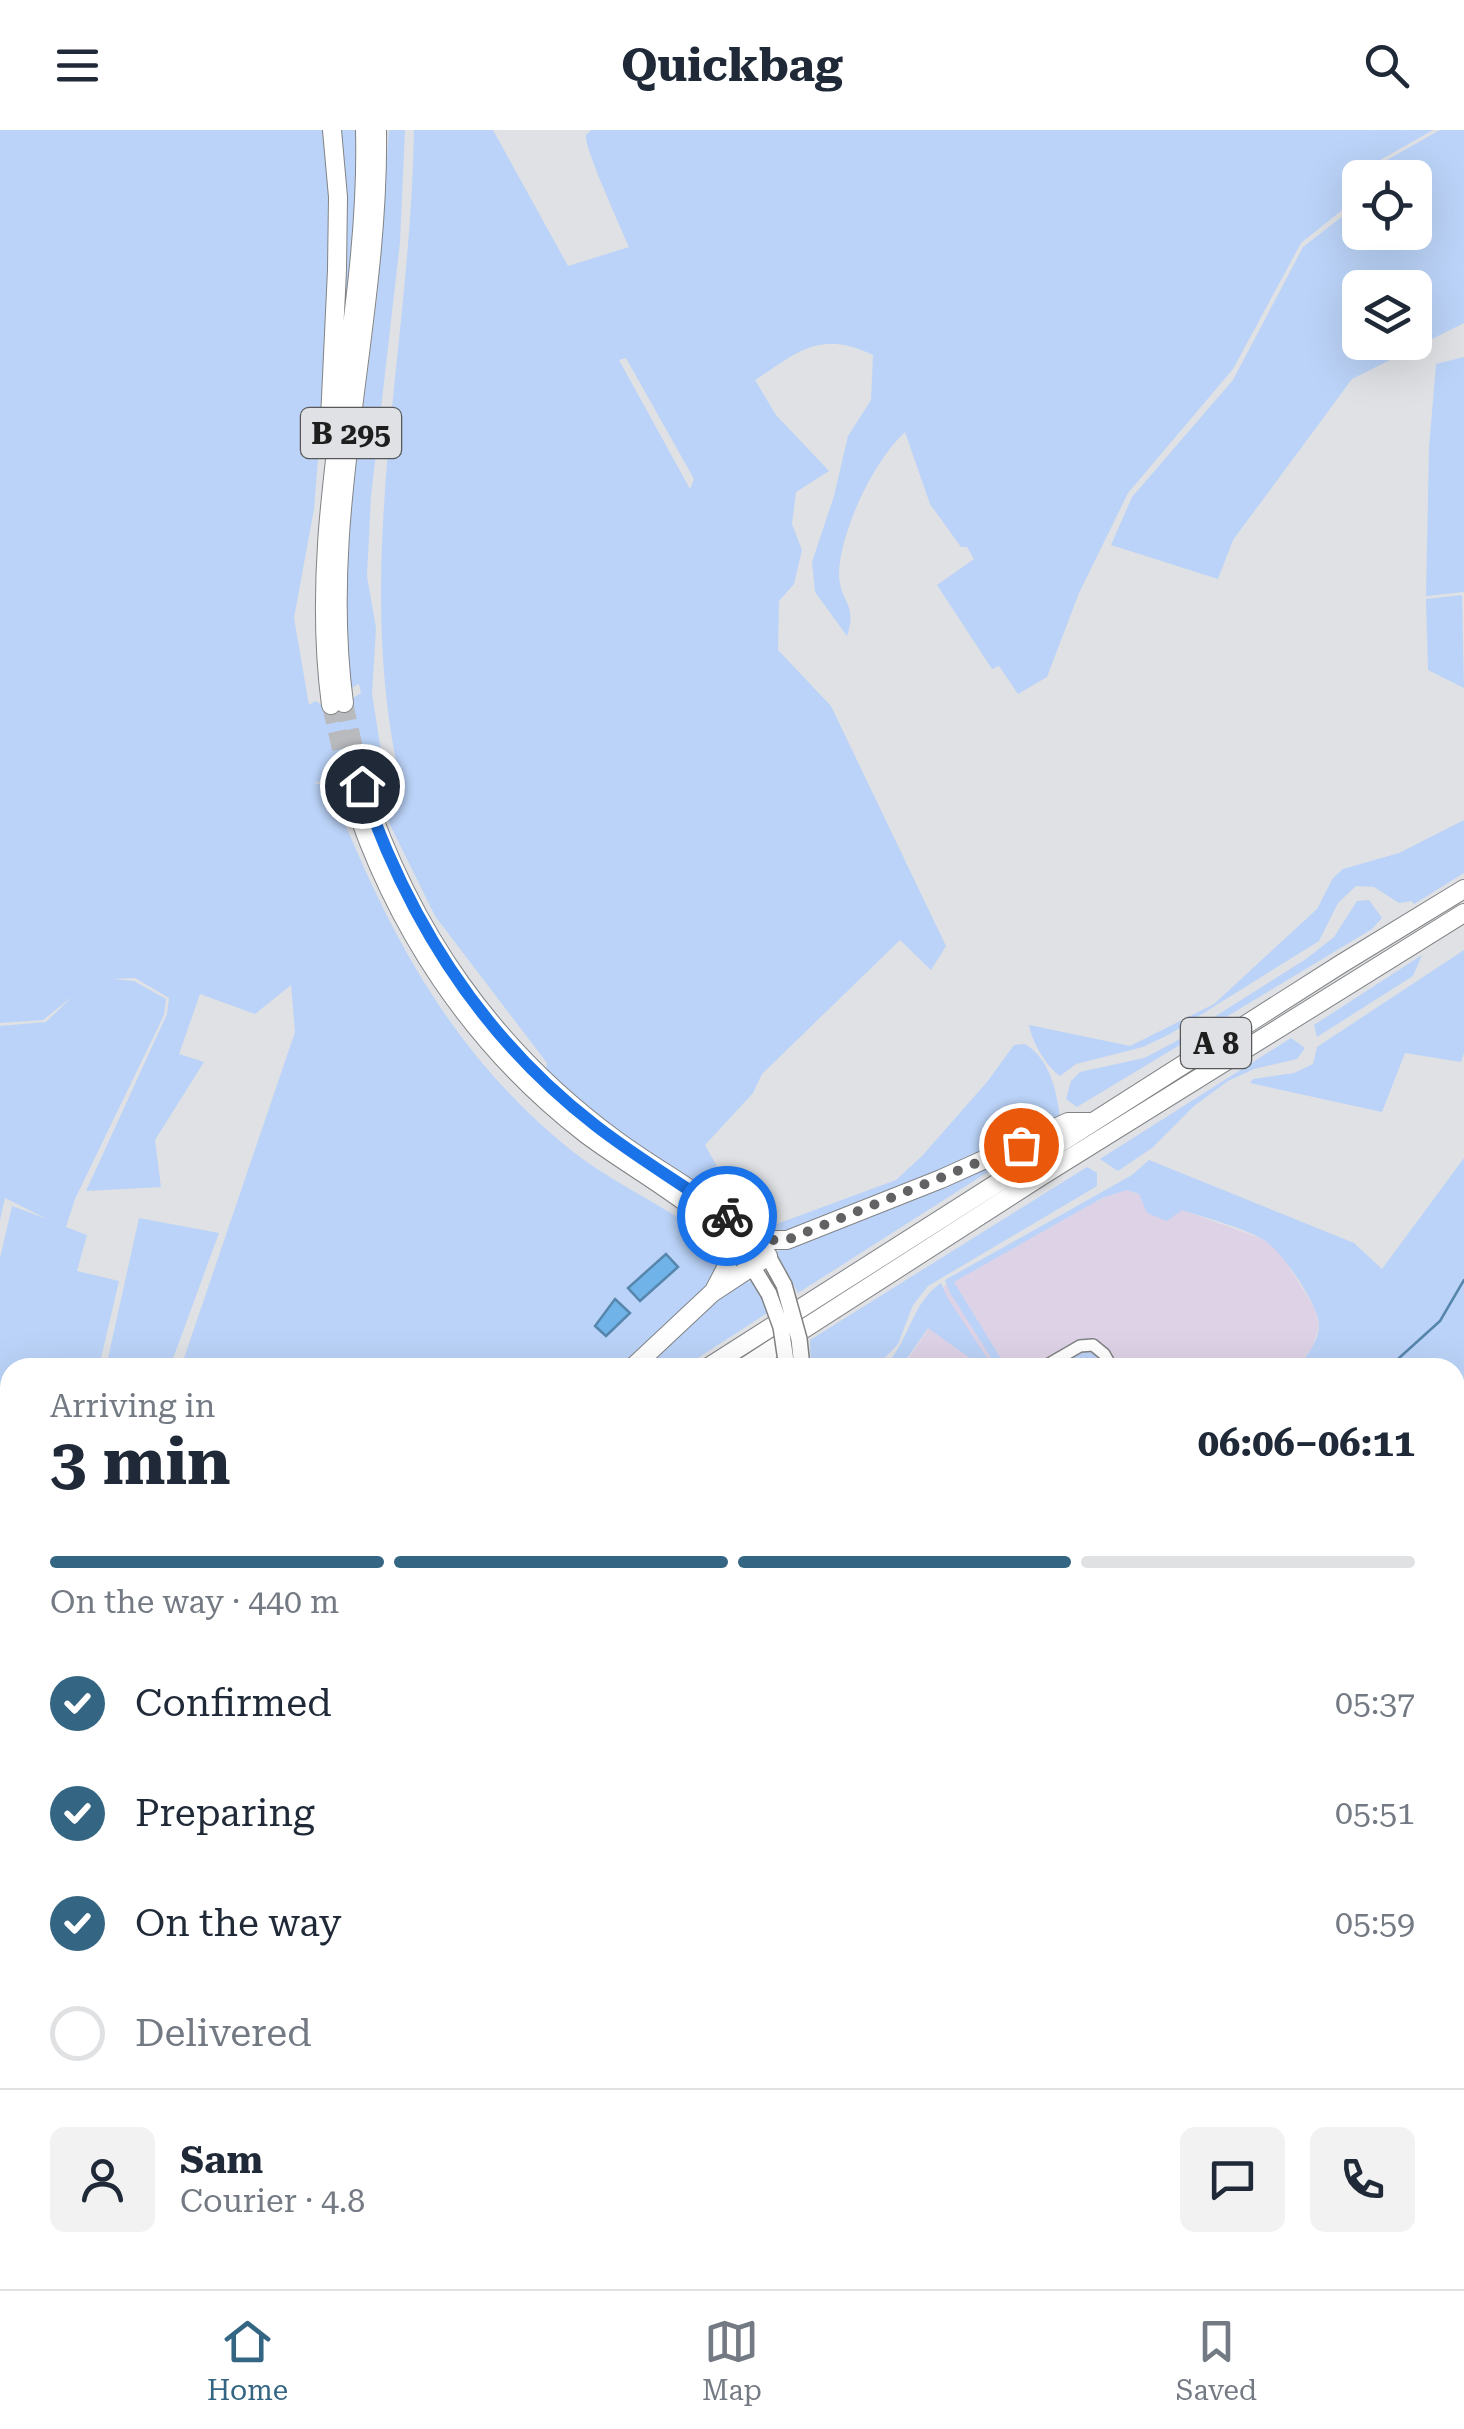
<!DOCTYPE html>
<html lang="en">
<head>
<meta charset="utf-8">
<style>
	:root { --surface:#fff; --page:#f2f2f3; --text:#1f2937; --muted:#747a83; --line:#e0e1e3; --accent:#346683 }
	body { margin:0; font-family:"Roboto Serif",serif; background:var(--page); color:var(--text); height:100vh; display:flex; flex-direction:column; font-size:38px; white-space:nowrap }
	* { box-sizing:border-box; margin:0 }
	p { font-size:32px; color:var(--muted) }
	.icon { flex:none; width:55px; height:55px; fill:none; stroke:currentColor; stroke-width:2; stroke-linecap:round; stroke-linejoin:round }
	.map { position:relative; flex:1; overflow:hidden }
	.panel { position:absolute; left:0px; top:1228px; width:1465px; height:932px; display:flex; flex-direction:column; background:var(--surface); border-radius:30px 30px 0 0; box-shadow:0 10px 40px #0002 }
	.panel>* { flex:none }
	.tools { position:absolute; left:1342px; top:30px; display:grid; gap:20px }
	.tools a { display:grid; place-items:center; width:90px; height:90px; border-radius:15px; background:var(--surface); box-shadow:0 10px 40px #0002; font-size:50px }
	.pin { position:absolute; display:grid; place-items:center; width:85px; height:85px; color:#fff; margin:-42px; border:5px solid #fff; border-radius:50%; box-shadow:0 2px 10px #0007 }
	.courier { position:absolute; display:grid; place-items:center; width:100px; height:100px; margin:-50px; border:8px solid #1a73e8; border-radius:50%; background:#fff; color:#222; box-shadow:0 2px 12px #0007 }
	.summary em { font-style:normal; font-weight:700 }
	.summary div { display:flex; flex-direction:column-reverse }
	.summary { display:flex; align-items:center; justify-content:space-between; height:170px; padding:0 50px }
	h1 { font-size:65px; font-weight:700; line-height:75px }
	.bar { display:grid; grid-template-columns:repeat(4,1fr); gap:15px 10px; align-content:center; height:120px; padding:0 50px }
	.bar i { height:12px; border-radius:8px; background:var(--line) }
	.bar .on { background:var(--accent) }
	.bar p { grid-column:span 4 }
	.line { display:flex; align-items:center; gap:25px; padding:0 50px; border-top:2px solid var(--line) }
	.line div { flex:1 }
	.round { display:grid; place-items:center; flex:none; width:105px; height:105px; border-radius:15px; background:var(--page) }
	ol { padding:0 50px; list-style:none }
	li { display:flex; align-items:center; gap:30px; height:110px }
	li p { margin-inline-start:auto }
	li .icon { padding:10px; border-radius:50%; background:var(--accent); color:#fff; stroke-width:4 }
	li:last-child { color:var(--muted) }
	li i { width:55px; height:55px; border:5px solid var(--line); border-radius:50% }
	header { display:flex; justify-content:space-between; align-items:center; height:130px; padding:0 50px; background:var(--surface); font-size:45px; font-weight:700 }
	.menu { display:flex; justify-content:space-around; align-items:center; height:140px; border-top:2px solid var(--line); background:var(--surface); font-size:28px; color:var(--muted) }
	.menu a { display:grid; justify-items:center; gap:5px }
	.menu .on { color:var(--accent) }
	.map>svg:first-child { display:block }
	.commercial { fill:#ded2e6 }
	.industrial { fill:#dfd2e5 }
	.green { fill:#bbd3f8; fill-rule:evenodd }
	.water { fill:#70b3e8; stroke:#5786ac; stroke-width:2.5 }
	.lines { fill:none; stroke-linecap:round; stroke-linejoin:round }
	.stream { stroke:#5786ac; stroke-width:2.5 }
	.highway-tunnel { stroke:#b8babd; stroke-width:18; stroke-dasharray:18 9; stroke-linecap:butt }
	.minor-casing { stroke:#818385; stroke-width:14 }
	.major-casing { stroke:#818385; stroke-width:18 }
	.highway-casing { stroke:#818385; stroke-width:20 }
	.minor { stroke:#fff; stroke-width:11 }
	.major { stroke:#fff; stroke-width:15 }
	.highway { stroke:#fff; stroke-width:18 }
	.rail-casing { stroke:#636465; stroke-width:6 }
	.rail { stroke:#dfe1e4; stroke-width:2.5; stroke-dasharray:8; stroke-linecap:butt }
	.major-bridge-casing { stroke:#818385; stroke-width:18; stroke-linecap:butt }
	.major-bridge { stroke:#fff; stroke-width:15 }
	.done { stroke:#626264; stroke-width:10; stroke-dasharray:0 18 }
	.route { stroke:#1a73e8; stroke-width:12 }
	.labels { text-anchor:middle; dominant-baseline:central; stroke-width:8; stroke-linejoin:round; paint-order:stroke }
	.shield { fill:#dfe1e4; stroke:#58585a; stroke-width:2.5 }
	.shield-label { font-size:30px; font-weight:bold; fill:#1e1e1f }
</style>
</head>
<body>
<header><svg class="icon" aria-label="menu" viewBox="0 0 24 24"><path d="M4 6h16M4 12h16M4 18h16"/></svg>Quickbag<svg class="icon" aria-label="search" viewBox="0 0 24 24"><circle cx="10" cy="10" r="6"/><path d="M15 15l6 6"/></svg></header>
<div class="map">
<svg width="1464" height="2159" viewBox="0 0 1464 2159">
	<rect width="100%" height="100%" fill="#dfe1e4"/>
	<path class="commercial" d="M1127,1060l138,50 17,15 33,54 4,17 -6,20 -15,21 -396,1 26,-39 16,-43 158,-88z"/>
	<path class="industrial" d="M10,2078v72h36v9h-46v-79z"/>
	<path class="green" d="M0,0h325l8,142 -19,237 -20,109 15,87 6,-4c18,11 30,2 46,-8l-2,-9 -13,7 -6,-102 37,-291 12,-168h16l-5,112 -29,254 -4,80 9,52 -4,66 9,57 -5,12 -9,6 -53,14 16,4c57,143 119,265 242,364 33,26 74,46 110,69l3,-2 31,23 5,8 -6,32 -93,86h-441l114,-335 -4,-47 -36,29 -55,-20 -21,60 25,8 -49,78 6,47 -75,4 81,-177 2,-16 -34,-20 -23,1 22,2 32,18 -2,16 -89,184 -9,28 21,8 -10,36 42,10 -20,86 -89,1v179l-10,-3v-286l12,-52 35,13 -42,-21 -5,22v-194l46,-4 27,-26 -30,24 -43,3z
		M338,0h20v65l-22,209 10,-144z
		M414,0h79l75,136 61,-19c-8,-20 -45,-99 -43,-112l5,-5h842l-72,41 -15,36 -45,36 -68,126 -105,124 -49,100 -32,84 -29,17 -19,-28 -7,3 -55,-84 37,-26 -7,-12h-6l-31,-43 -25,-72c-31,28 -66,101 -66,143 1,28 19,28 8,61l-32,-44 -3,-30 22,-66 14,-60 23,-36 2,-45c-53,-26 -75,-3 -118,25l21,35 53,56 -33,21 -4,32 10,26 -8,34 -15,17 -1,49 53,56 115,240 -15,24 -31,-30 -138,134 -9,19 -48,52 14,25 32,23 25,25 -18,-6 -22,-19 -33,-1 -100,-66 -58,-51 2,-12 -112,-147 -70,-142 31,-13c-41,-210 15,-420 18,-631zM626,228l68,121 -4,10 -71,-129z
		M1440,0h24v193l-112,56 -119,161 -15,39 -107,-34 21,-48 101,-117 70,-133 45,-35 12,-30v50h55v-54l-53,-1 2,-4zM1360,158h55v54h-55z
		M1464,227v235l-38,4 3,-148 7,-84z
		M1462,465l2,93 -36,-18 -2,-71z
		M1464,690v53l-50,31 -2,-3 -13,2 -25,-16 -18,-1 -18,17 -19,38 -149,93 -27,13 -67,17 -16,12c-14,-10 -28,-34 -31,-51l101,21 84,-42 103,-95 16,-31 10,-9 56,-16z
		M1369,770l13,18 -10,11 -295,178 -11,-8 5,-18 9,-9 64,-14 29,-15 133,-84 28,-22 23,-36z
		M1464,820v103l-3,9 -56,-9 -23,59 -132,-29 3,-4 41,-6 19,-9 4,-17z
		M1422,825l-9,21 -96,61 -3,-12z
		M1291,908l14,10 -8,11 -43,10 -26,12 -34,25 -42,42 -34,23 -18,-12z
		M1025,914c25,15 32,48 35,74l-78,37 -206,81 -20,-6 -31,-26 10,-4 27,21 12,4 122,-45 26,-24 65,-74 27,-37z
		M1016,1024l-218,139 -22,-41z
		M1464,1028v244l-9,11v-45l-157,-1c9,-12 21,-26 21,-42 0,-20 -38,-75 -55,-85 -24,-14 -56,-21 -82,-30l-15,11 -20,-8 -8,-19 -12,-4 -25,8 -148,84 52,85h-9l-47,-74 -5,-13 187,-105 17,-15 205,83 28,26z
		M1087,1037l10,6v13l-169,100 -15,19 -15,39 -22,23h-65l-1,-27z
		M139,1088l80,15 -45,123 -7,11h-61z
		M746,1150l11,4 10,29 -83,54 -43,1 74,-68z
		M941,1153l6,14 46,70h-16l-3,-6 -46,-33 -27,39h-17c26,-26 27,-64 57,-84z
		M1086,1221l10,4 7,12 -51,1z
		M1464,1283v215l-9,10v-215z
		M10,1531l-4,182 -6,-8v-134z
		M10,1901v79l-10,9v-78z
		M0,2021h10v57l-10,2z
		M96,2150h68l-5,9h-63z
		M885,2150h56v9h-55z"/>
	<path class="water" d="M666,1124l12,13 -38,34 -12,-13z
		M615,1169l15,14 -24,23 -11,-10z"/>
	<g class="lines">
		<path class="stream" d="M1388,1238l52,-47 24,-41
			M153,2159l5,-9
			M922,2159l1,-9"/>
		<path class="highway-tunnel" d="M344,573l18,82
			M331,575l19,84"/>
		<defs>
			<path id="minor" d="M1042,1238l38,-22 13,-1 11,9 8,14
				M1455,1291l9,-10
				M0,2016l10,2
				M57,2150l1,9
				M542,2150l14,9
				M698,2150l15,9
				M468,2159l6,-9
				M667,2159l6,-9"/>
			<path id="major" d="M768,1126l16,29
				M752,1136l17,28
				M0,2000l10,-10
				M874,2150v9"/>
			<path id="highway" d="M330,289l7,-149 1,-73 -6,-67
				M344,573c-26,-192 36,-381 33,-573
				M331,575c-26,-193 39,-382 34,-575
				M362,655c48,146 130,264 254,355 51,38 113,66 152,116
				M350,659c43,137 122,257 236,345 56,42 124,74 166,132
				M752,1106l9,4h26l154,-61 127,-57h23
				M715,1159l12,-23 -4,-33
				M632,1238l80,-75 50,-33
				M707,1238l634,-404 123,-75
				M743,1238l300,-193 421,-262
				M0,1862l10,-10
				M0,1891l10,-10"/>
		</defs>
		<use href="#minor" class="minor-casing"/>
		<use href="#major" class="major-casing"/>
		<use href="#highway" class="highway-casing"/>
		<use href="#minor" class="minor"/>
		<use href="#major" class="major"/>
		<use href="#highway" class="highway"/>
		<defs>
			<path id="rail" d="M1455,1628l9,-15
				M1195,2159l2,-9"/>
		</defs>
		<use href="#rail" class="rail-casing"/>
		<use href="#rail" class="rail"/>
		<defs>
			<path id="major-bridge" d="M784,1155l15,54 3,28
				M769,1164l12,33 6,41"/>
		</defs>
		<use href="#major-bridge" class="major-bridge-casing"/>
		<use href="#major-bridge" class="major-bridge"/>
	</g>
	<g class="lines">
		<path class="done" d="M727,1086l34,24h26l234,-95"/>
		<path class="route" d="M362,656c46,135 119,251 233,339 42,33 89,60 132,91"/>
	</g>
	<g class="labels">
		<g class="shield">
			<rect x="301" y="278" width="100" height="50" rx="8"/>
			<rect x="1181" y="888" width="70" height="50" rx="8"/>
		</g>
		<g class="shield-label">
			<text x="351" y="303">B 295</text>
			<text x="1216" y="913">A 8</text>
		</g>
	</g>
</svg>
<div class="tools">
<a><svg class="icon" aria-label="locate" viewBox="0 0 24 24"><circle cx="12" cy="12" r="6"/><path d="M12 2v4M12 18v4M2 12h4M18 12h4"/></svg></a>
<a><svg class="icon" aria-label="layers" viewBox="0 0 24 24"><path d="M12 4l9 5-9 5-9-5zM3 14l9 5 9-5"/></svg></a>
</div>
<div class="pin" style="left:1021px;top:1015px;background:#ea580c"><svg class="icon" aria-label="bag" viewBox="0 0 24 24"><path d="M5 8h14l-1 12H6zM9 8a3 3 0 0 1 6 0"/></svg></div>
<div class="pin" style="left:362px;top:656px;background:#1f2937"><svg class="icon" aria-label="home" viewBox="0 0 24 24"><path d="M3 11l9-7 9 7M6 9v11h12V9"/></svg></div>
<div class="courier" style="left:727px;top:1086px"><svg class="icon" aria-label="bike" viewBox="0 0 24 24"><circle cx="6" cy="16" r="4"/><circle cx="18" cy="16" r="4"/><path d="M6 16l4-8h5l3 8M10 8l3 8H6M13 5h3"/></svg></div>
<section class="panel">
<div class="summary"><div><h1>3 min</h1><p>Arriving in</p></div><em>06:06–06:11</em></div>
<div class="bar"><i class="on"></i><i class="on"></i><i class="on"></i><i></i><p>On the way · 440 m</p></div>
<ol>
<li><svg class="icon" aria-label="check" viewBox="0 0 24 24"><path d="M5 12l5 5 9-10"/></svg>Confirmed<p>05:37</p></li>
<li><svg class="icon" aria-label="check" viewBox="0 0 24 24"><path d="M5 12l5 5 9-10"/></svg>Preparing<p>05:51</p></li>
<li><svg class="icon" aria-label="check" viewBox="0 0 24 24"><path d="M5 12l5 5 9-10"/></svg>On the way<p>05:59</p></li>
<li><i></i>Delivered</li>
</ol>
<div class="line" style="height:180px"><a class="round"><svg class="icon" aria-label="person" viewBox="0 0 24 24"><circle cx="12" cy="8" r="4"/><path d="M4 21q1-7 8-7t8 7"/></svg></a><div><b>Sam</b><p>Courier · 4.8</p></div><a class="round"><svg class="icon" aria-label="chat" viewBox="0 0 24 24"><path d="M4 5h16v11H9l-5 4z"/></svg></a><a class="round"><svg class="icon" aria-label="phone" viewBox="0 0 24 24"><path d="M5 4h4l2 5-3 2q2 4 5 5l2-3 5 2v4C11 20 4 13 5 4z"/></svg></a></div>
</section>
</div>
<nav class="menu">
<a class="on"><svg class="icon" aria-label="home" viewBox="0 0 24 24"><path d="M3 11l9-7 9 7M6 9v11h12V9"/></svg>Home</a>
<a><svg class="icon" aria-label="map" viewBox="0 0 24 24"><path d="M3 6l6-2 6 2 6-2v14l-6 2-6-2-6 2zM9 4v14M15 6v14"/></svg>Map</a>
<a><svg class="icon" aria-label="saved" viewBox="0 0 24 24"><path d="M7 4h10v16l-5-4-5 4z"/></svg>Saved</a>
</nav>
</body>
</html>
